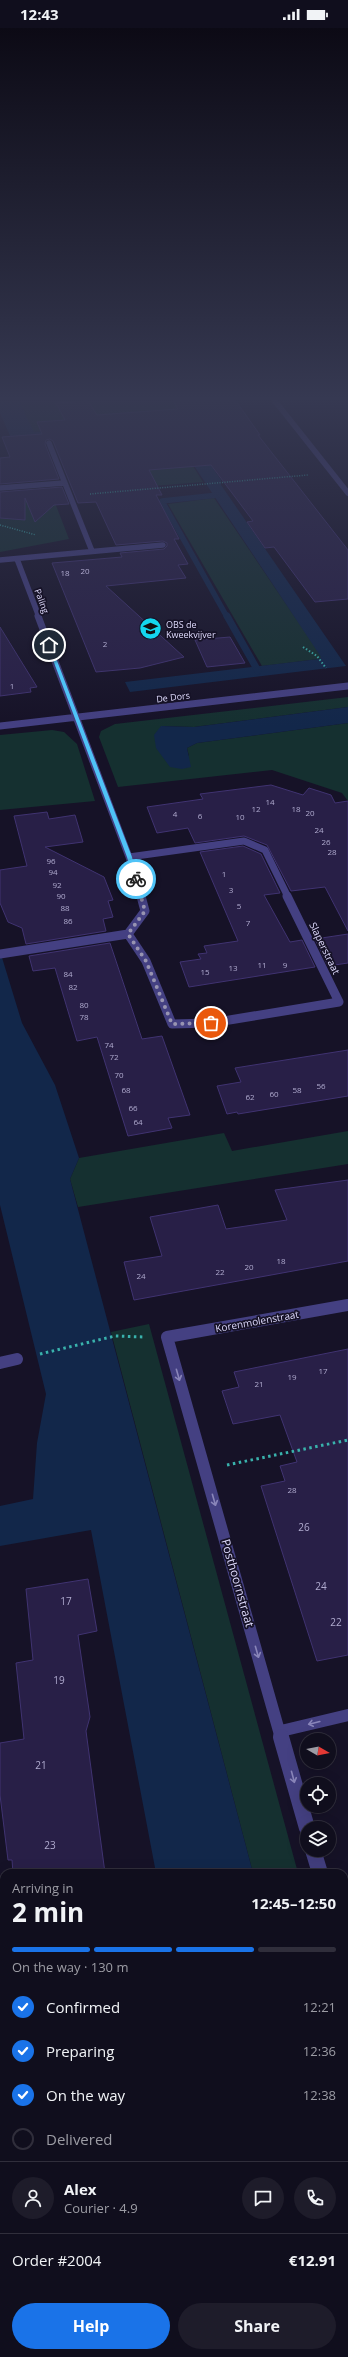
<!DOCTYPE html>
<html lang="en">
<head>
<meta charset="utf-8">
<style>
	:root { --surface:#100e1d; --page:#1e1c2a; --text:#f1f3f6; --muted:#9c9ca4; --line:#302e3b; --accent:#1a73e8 }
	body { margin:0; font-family:"Open Sans",sans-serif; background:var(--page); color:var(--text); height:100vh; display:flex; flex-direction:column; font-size:15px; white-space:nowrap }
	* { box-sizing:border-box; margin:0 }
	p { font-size:13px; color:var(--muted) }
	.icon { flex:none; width:22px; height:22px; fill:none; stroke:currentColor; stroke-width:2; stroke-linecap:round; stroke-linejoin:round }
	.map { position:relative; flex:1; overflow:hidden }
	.side { position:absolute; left:0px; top:1841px; width:348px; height:488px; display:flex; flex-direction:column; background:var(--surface); border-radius:12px 12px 0 0; box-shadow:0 4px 16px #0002,0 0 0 1px var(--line) }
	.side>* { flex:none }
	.needle { width:26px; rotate:99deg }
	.fabs { position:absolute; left:300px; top:1705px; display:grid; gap:8px }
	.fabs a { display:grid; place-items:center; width:36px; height:36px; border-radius:50%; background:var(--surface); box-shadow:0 4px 16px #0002,0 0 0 1px var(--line); font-size:20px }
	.pin { position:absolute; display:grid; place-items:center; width:34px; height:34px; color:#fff; margin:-17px; border:2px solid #fff; border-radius:50%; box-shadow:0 1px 4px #0007 }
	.courier { position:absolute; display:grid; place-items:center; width:40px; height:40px; margin:-20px; border:3px solid #4fc3f7; border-radius:50%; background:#fff; color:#222; box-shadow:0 1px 5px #0007 }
	.headline em { font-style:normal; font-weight:700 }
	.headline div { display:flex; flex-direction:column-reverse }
	.headline { display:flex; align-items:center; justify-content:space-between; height:68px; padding:0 12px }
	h1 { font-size:26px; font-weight:700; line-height:30px }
	.bar { display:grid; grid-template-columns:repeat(4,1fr); gap:6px 4px; align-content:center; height:48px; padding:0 12px }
	.bar i { height:5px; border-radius:3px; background:var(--line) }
	.bar .current { background:var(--accent) }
	.bar p { grid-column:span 4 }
	.line { display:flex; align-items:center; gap:10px; padding:0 12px; border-top:1px solid var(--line) }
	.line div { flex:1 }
	.round { display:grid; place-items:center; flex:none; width:42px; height:42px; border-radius:21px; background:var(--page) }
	ol { padding:0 12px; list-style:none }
	li { display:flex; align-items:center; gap:12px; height:44px }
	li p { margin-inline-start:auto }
	li .icon { padding:4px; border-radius:50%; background:var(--accent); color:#fff; stroke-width:4 }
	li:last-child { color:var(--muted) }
	li i { width:22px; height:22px; border:2px solid var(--line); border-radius:50% }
	.button { display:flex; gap:8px; margin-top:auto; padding:8px 12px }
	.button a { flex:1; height:46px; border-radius:24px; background:var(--accent); color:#fff; font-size:16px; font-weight:700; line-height:46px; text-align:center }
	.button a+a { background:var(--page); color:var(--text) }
	.status { display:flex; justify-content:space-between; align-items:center; height:28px; padding:0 20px; background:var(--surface); direction:ltr }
	.status svg { height:11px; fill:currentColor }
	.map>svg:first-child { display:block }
	.green { fill:#153030 }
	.water { fill:#12274a }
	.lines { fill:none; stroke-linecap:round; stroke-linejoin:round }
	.stream-far1 { stroke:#12274a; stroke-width:5.5 }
	.stream { stroke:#12274a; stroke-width:7 }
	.building { fill:#281f47; stroke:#403371 }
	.path-far2 { stroke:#39b2ac; stroke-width:1.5; stroke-dasharray:1 1.5; stroke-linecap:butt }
	.path-far1 { stroke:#39b2ac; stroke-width:2; stroke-dasharray:1.5 2; stroke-linecap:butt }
	.path { stroke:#39b2ac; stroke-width:3; stroke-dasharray:2.5 3.5; stroke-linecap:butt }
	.minor-far4 { stroke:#444082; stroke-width:5.5 }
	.minor-far3 { stroke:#444082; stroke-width:7 }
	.minor-far2 { stroke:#444082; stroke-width:9 }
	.minor-far1 { stroke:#444082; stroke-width:12 }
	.minor { stroke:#444082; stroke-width:16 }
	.oneway { stroke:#8985b9 }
	.route { fill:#4fc3f7 }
	.done { stroke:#9894b1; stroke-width:4; stroke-dasharray:0 7.2 }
	.labels { text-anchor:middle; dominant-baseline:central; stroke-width:3.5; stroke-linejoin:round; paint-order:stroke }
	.number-label { font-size:8px; fill:#b0abcf }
	.far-street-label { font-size:9px; fill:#dedafc; stroke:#161227 }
	.far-poi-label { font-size:9px; fill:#dedafc; stroke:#161227; text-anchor:start }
	.street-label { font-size:10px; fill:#dedafc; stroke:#161227 }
	.near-number-label { font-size:10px; fill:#b0abcf }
	.near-street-label { font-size:12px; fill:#dedafc; stroke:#161227 }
</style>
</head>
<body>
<div class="status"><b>12:43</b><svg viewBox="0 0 49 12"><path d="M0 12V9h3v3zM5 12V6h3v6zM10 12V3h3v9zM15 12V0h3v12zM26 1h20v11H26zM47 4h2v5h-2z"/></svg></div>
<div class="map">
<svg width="348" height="2329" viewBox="0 0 348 2329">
	<rect width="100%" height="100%" fill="#161227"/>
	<path class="green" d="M19,373h156l5,19 -147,12z
		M169,400l34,54 -63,5z
		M50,462l19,49 -69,13v-58z
		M214,470l108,159 -3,2 -57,7 -94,-162z
		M348,669v10l-154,20 -33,-1 28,30 -2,-8 10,-5 151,-20v78l-6,-8 -70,-23 -154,17 -19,-50 2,-6 14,-7z
		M52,702l12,2 13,12 18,57 -95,9v-75z
		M348,1103v33l-270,43 -8,-28 9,-21 145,-25 8,18z
		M149,1296l149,549h-45l-142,-541z
		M344,2014l4,15v175l-4,-14z"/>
	<path class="water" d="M0,373h19l15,31 146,-12 41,60v5l125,181 -216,26 -5,-10 194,-23 2,-2 -152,-229 -157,12 -12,-27z
		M348,679v16l-151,20 -10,5 4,19 -9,2 -12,-2 -14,-19 -2,-13 7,-9 33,1z
		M0,923l22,72 33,62 24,73 -9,21 183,694h-97l-65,-343 -91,16v-40l33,-7 4,-56 9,-49 -46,-189z
		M344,2190l4,14v125h-81l-1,-4h78z"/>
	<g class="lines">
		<path class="stream-far1" d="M218,467l-56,6 65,116"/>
		<path class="stream" d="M227,588l31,55"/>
	</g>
	<path class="building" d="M88,373l9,14 81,-6 -5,-8h63l24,34h-2l90,115v49l-33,3 -41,-55 -9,1 -18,-26 6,-1 -42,-56 -62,5 13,25h-6l23,44h-5l14,25 -10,1 8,13 -80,8 78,71 -44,11 -44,4 -44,-109 70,-6 -2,-4 44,-4 3,-3v-3l-4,-2 -47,4 -20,-43 -18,1 -25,-62 -3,-2 -4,1 -1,4 14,35 -59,5v-26l10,-1 -8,-20 40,-3 -5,-12 28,-2 -9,-17z
		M62,459l7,17 -15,1 -19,17 -10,-24v22l-25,-2v-26z
		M0,599l37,60 -7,1 1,4 -31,4z
		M230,609l15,26 -38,4 -12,-27z
		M271,757l32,10 6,-7 22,7 4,8 13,-2v130l-23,-44 -34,4 -24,-46 -23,-9 -49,7 -7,-15 -31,5 -10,-26 56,-8 -3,-5z
		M47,784l2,7 26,-4 8,27 -38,5 59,30 9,23 -5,1 5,16 -10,2 3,12 -80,13 -4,-16 -14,-6 -8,-19v-33l27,-4 -13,-50z
		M243,818l18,8 19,39 -16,2 26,47 12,-2 13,27 -126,20 -9,-25 21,-3 -3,-5 9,-1 -3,-7 34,-5 -38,-89z
		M348,906v29l-20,3 -13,-27z
		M110,915l32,96 20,-3 28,79 -22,3 4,10 -44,8 -31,-99 -20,4 -22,-73 -22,3 -4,-15z
		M348,1022v46l-110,18 -1,-2 -10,2 -10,-28 24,-4 -6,-14z
		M348,1152v81l-214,39 -10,-38 38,-6 -12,-39 68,-12 8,24 61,-9 -12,-30z
		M348,1321v306l-31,6 -56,-175 24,-5 -5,-15 17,-4 -17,-47 -47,9 -11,-33 17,-4 -5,-15z
		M88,1551l9,52 -19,4 12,82 -4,14 19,142h-92l-1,-13h-4l-8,-65v-52l24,-4 -8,-76 17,-3 -7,-71z"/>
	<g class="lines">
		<path class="path-far2" d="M90,466l218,-19
			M0,497l36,10"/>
		<path class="path-far1" d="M303,619l14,9 9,12"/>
		<path class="path" d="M40,1326l75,-18 29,1
			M227,1437l121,-25"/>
		<path class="minor-far4" d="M275,373l73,92
			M49,415l43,108
			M0,460l64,-5
			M17,531l22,58
			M0,532l163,-15"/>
		<path class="minor-far3" d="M38,588l91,241 12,40
			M0,698l348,-40
			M129,829l115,-16 21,9 23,47"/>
		<path class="minor-far2" d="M128,906l18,27 26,63 39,-1 128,-21 -52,-106
			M0,926l128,-20 17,-23 -4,-15"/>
		<path class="minor-far1" d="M0,1335l17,-4
			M281,1703l67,-16
			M281,1710l-114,-401 181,-32"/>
		<path class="minor" d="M281,1709l26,91
			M313,1822l7,23
			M344,1934l4,14"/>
	</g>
	<defs><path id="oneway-shaft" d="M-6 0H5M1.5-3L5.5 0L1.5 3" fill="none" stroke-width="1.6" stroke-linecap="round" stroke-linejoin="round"/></defs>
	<g class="oneway">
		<use href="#oneway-shaft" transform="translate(178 1347) rotate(74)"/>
		<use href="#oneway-shaft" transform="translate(214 1472) rotate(74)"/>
		<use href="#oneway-shaft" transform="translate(257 1624) rotate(74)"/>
		<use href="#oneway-shaft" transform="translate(314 1695) rotate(166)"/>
		<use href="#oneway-shaft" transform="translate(293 1749) rotate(75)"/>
	</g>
	<linearGradient id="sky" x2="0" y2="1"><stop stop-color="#0c0a15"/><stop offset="0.53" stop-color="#363952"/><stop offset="1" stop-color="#363952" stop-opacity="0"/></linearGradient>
	<rect width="348" height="699" fill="url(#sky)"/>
	<path class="route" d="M47,616l4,1 81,212 5,23 -4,-1 -6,-22z"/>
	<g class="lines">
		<path class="done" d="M136,851l9,32 -17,23 18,27 26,63 39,-1"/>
	</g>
	<defs>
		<symbol id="school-disc" viewBox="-11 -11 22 22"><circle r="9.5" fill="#14d6ee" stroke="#161227"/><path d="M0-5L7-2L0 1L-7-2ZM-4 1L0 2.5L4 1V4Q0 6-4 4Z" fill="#111"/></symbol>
	</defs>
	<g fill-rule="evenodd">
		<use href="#school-disc" x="138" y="588" width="25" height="25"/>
	</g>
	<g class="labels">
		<g class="number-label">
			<text x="85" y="542">20</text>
			<text x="65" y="544">18</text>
			<text x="105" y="615">2</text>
			<text x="12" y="657">1</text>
			<text x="270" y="773">14</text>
			<text x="256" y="780">12</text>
			<text x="296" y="780">18</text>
			<text x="310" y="784">20</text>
			<text x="175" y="785">4</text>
			<text x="200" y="787">6</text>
			<text x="240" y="788">10</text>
			<text x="319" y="801">24</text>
			<text x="326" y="813">26</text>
			<text x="332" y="823">28</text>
			<text x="51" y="832">96</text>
			<text x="53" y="843">94</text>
			<text x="224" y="845">1</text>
			<text x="57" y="856">92</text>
			<text x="231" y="861">3</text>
			<text x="61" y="867">90</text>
			<text x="239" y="877">5</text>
			<text x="65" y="879">88</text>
			<text x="68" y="892">86</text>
			<text x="248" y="894">7</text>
			<text x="262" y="936">11</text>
			<text x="285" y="936">9</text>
			<text x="233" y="939">13</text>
			<text x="205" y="943">15</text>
			<text x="68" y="945">84</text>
			<text x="73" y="958">82</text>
			<text x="84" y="976">80</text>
			<text x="84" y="988">78</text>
			<text x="109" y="1016">74</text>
			<text x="114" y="1028">72</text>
			<text x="119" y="1046">70</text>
			<text x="321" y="1057">56</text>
			<text x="126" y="1061">68</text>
			<text x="297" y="1061">58</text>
			<text x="274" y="1065">60</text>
			<text x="250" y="1068">62</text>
			<text x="133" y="1079">66</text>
			<text x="138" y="1093">64</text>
			<text x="281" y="1232">18</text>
			<text x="249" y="1238">20</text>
			<text x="220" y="1243">22</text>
			<text x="141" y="1247">24</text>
			<text x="323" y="1342">17</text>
			<text x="292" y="1348">19</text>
			<text x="259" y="1355">21</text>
			<text x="292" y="1461">28</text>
		</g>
		<g class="far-street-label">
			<text transform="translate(42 573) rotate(70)">Paling</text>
			<text transform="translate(173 669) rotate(-7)">De Dors</text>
		</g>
		<g class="far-poi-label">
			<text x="166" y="596">OBS de<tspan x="166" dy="10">Kweekvijver</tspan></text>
		</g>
		<g class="street-label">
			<text transform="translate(325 920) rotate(64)">Slaperstraat</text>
			<text transform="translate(257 1293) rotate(-10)">Korenmolenstraat</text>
		</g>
		<g class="near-number-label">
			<text x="304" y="1499">26</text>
			<text x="321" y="1558">24</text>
			<text x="66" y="1573">17</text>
			<text x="336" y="1594">22</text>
			<text x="59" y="1652">19</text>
			<text x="41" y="1737">21</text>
			<text x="50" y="1817">23</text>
		</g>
		<g class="near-street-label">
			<text transform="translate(238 1555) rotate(74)">Posthoornstraat</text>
		</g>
	</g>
</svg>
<div class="fabs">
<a><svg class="needle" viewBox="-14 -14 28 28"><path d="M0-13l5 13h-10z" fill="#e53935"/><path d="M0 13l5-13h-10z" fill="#9c9ca4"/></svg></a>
<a><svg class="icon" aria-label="locate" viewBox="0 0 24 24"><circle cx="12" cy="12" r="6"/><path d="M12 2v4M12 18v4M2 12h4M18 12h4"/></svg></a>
<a><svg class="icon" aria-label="layers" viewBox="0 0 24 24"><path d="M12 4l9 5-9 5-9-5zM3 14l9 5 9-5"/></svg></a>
</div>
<div class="pin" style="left:211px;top:995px;background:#ea580c"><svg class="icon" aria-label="bag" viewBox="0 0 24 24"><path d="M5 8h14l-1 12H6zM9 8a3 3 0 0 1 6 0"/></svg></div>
<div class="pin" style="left:49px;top:617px;background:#1f2937"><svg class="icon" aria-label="home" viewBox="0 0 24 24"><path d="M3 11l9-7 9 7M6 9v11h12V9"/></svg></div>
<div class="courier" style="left:136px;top:851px"><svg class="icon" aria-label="bike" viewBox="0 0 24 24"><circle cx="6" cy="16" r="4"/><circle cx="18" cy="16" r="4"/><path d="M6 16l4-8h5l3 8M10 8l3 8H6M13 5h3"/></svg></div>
<section class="side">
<div class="headline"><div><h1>2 min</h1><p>Arriving in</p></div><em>12:45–12:50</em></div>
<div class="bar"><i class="current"></i><i class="current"></i><i class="current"></i><i></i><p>On the way · 130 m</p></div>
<ol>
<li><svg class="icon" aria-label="check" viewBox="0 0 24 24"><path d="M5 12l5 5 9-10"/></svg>Confirmed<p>12:21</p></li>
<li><svg class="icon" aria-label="check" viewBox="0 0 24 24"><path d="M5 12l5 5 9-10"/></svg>Preparing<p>12:36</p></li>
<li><svg class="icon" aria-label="check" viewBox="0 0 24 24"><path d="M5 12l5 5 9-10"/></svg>On the way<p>12:38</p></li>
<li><i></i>Delivered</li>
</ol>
<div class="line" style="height:72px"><a class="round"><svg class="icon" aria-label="person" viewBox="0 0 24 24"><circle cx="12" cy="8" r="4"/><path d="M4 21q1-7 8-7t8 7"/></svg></a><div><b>Alex</b><p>Courier · 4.9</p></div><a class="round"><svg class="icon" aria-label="chat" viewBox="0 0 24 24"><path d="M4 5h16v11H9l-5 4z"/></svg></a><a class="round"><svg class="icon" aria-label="phone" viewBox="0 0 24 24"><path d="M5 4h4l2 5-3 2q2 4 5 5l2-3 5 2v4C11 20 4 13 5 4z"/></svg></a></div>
<div class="line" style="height:52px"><div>Order #2004</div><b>€12.91</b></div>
<div class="button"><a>Help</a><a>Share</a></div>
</section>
</div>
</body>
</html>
